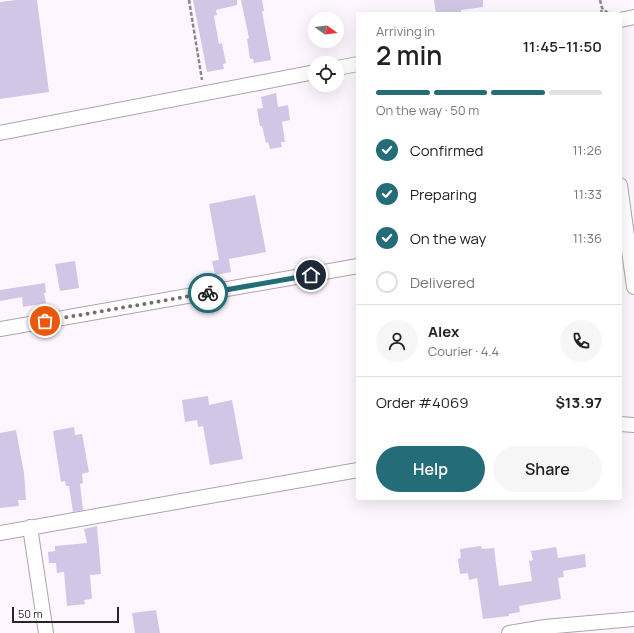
<!DOCTYPE html>
<html lang="en">
<head>
<meta charset="utf-8">
<style>
	:root { --surface:#fff; --page:#f6f6f6; --text:#222; --muted:#767676; --line:#e0e0e0; --accent:#246c78 }
	body { margin:0; font-family:Manrope,sans-serif; background:var(--page); color:var(--text); height:100vh; display:flex; flex-direction:column; font-size:15px; white-space:nowrap }
	* { box-sizing:border-box; margin:0 }
	p { font-size:13px; color:var(--muted) }
	.icon { flex:none; width:22px; height:22px; fill:none; stroke:currentColor; stroke-width:2; stroke-linecap:round; stroke-linejoin:round }
	.map { position:relative; flex:1; overflow:hidden }
	.details { position:absolute; left:356px; top:12px; width:266px; height:488px; display:flex; flex-direction:column; background:var(--surface); border-radius:4px; box-shadow:0 4px 16px #0002 }
	.details>* { flex:none }
	.needle { width:26px; rotate:104deg }
	.tools { position:absolute; left:308px; top:12px; display:grid; gap:8px }
	.tools a { display:grid; place-items:center; width:36px; height:36px; border-radius:50%; background:var(--surface); box-shadow:0 4px 16px #0002; font-size:20px }
	.scale { position:absolute; left:12px; bottom:10px; width:107px; box-sizing:border-box; padding-left:4px; border:2px solid #2a252a; border-top:0; font-size:11px; line-height:14px; white-space:nowrap; color:#2a252a; -webkit-text-stroke:3px #fff; paint-order:stroke }
	.pin { position:absolute; display:grid; place-items:center; width:34px; height:34px; color:#fff; margin:-17px; border:2px solid #fff; border-radius:50%; box-shadow:0 1px 4px #0007 }
	.courier { position:absolute; display:grid; place-items:center; width:40px; height:40px; margin:-20px; border:3px solid #246c78; border-radius:50%; background:#fff; color:#222; box-shadow:0 1px 5px #0007 }
	.summary em { font-style:normal; font-weight:600 }
	.summary div { display:flex; flex-direction:column-reverse }
	.summary { display:flex; align-items:center; justify-content:space-between; height:68px; padding:0 20px }
	h1 { font-size:26px; font-weight:600; line-height:30px }
	.bar { display:grid; grid-template-columns:repeat(4,1fr); gap:6px 4px; align-content:center; height:48px; padding:0 20px }
	.bar i { height:5px; border-radius:3px; background:var(--line) }
	.bar .current { background:var(--accent) }
	.bar p { grid-column:span 4 }
	.line { display:flex; align-items:center; gap:10px; padding:0 20px; border-top:1px solid var(--line) }
	.line div { flex:1 }
	.round { display:grid; place-items:center; flex:none; width:42px; height:42px; border-radius:21px; background:var(--page) }
	ol { padding:0 20px; list-style:none }
	li { display:flex; align-items:center; gap:12px; height:44px }
	li p { margin-inline-start:auto }
	li .icon { padding:4px; border-radius:50%; background:var(--accent); color:#fff; stroke-width:4 }
	li:last-child { color:var(--muted) }
	li i { width:22px; height:22px; border:2px solid var(--line); border-radius:50% }
	.cta { display:flex; gap:8px; margin-top:auto; padding:8px 20px }
	.cta a { flex:1; height:46px; border-radius:24px; background:var(--accent); color:#fff; font-size:16px; font-weight:600; line-height:46px; text-align:center }
	.cta a+a { background:var(--page); color:var(--text) }
	.map>svg:first-child { display:block }
	.building { fill:#d2c6e7 }
	.lines { fill:none; stroke-linecap:round; stroke-linejoin:round }
	.street-casing { stroke:#aea2ae; stroke-width:16 }
	.path { stroke:#8d868d; stroke-width:2.5; stroke-dasharray:4 2; stroke-linecap:butt }
	.street { stroke:#fff; stroke-width:14 }
	.done { stroke:#746e74; stroke-width:4; stroke-dasharray:0 7.2 }
	.route { stroke:#246c78; stroke-width:5 }
</style>
</head>
<body>
<div class="map">
<svg width="634" height="633" viewBox="0 0 634 633">
	<rect width="100%" height="100%" fill="#fef6fe"/>
	<path class="building" d="M16,0h21l12,92 -49,7v-97z
		M193,0h44v5l-21,5 1,5 -3,1 5,28 3,-1 1,6 3,14 -3,1 1,5 -17,3z
		M241,0h21l2,11h-2l9,49 -17,3 -1,-4h-3l-3,-20 2,-1z
		M434,0h49v7l-22,3v4h-25z
		M276,93l2,14 10,-2 2,15 -8,2 3,20h-4l1,5 -12,2 -2,-7 -2,1 -4,-17h-2l-3,-17 6,-1 -2,-11z
		M255,195l11,57 -37,7 2,13 -16,3 -3,-14 7,-1 -10,-56z
		M75,261l4,27 -19,3 -5,-27z
		M45,283l1,10h-2l2,10 -23,4 -1,-10 -22,4v-11z
		M208,396l1,9 23,-5 11,59 -33,6 -7,-39 -5,1 -1,-7 -12,2 -3,-22z
		M74,427l1,8 7,-1 7,38 -7,2 1,9 -3,1 3,26 -10,2 -4,-26h-3l-1,-5 -4,1 -8,-51z
		M16,430l8,43 2,27h-8l1,6 -19,2v-75z
		M97,526l4,48 -11,1 2,24 -8,1 1,4 -18,2 -3,-34 -7,1 -1,-10h-7l-1,-11 7,-1v-5l32,-3 -3,-14z
		M481,546l1,3 12,-1 5,38 33,-5 -3,-20 4,-1 -2,-9 25,-4 2,11 27,-4 1,13 -23,4 1,6 -6,1 3,21 -42,7 1,6 -11,2v2l-26,3 -6,-41 -8,2 -1,-7 -8,1 -2,-15 3,-1 -1,-9z
		M156,610l4,23h-25l-3,-20z"/>
	<g class="lines">
		<defs>
			<path id="street" d="M620,20l14,-3
				M337,68l21,-4
				M0,133l315,-61
				M620,185l14,102
				M0,329l358,-63
				M620,424l14,1
				M30,527l16,106
				M0,533l358,-63
				M509,633l36,-6 89,-8"/>
		</defs>
		<use href="#street" class="street-casing"/>
		<path class="path" d="M189,0l13,80
			M600,0l2,8 7,6
			M601,14l1,-6"/>
		<use href="#street" class="street"/>
	</g>
	<g class="lines">
		<path class="done" d="M45,321l163,-28"/>
		<path class="route" d="M208,293l103,-18"/>
	</g>
</svg>
<div class="tools">
<a><svg class="needle" viewBox="-14 -14 28 28"><path d="M0-13l5 13h-10z" fill="#e53935"/><path d="M0 13l5-13h-10z" fill="#767676"/></svg></a>
<a><svg class="icon" aria-label="locate" viewBox="0 0 24 24"><circle cx="12" cy="12" r="6"/><path d="M12 2v4M12 18v4M2 12h4M18 12h4"/></svg></a>
</div>
<div class="scale">50 m</div>
<div class="pin" style="left:45px;top:321px;background:#ea580c"><svg class="icon" aria-label="bag" viewBox="0 0 24 24"><path d="M5 8h14l-1 12H6zM9 8a3 3 0 0 1 6 0"/></svg></div>
<div class="pin" style="left:311px;top:275px;background:#1f2937"><svg class="icon" aria-label="home" viewBox="0 0 24 24"><path d="M3 11l9-7 9 7M6 9v11h12V9"/></svg></div>
<div class="courier" style="left:208px;top:293px"><svg class="icon" aria-label="bike" viewBox="0 0 24 24"><circle cx="6" cy="16" r="4"/><circle cx="18" cy="16" r="4"/><path d="M6 16l4-8h5l3 8M10 8l3 8H6M13 5h3"/></svg></div>
<section class="details">
<div class="summary"><div><h1>2 min</h1><p>Arriving in</p></div><em>11:45–11:50</em></div>
<div class="bar"><i class="current"></i><i class="current"></i><i class="current"></i><i></i><p>On the way · 50 m</p></div>
<ol>
<li><svg class="icon" aria-label="check" viewBox="0 0 24 24"><path d="M5 12l5 5 9-10"/></svg>Confirmed<p>11:26</p></li>
<li><svg class="icon" aria-label="check" viewBox="0 0 24 24"><path d="M5 12l5 5 9-10"/></svg>Preparing<p>11:33</p></li>
<li><svg class="icon" aria-label="check" viewBox="0 0 24 24"><path d="M5 12l5 5 9-10"/></svg>On the way<p>11:36</p></li>
<li><i></i>Delivered</li>
</ol>
<div class="line" style="height:72px"><a class="round"><svg class="icon" aria-label="person" viewBox="0 0 24 24"><circle cx="12" cy="8" r="4"/><path d="M4 21q1-7 8-7t8 7"/></svg></a><div><b>Alex</b><p>Courier · 4.4</p></div><a class="round"><svg class="icon" aria-label="phone" viewBox="0 0 24 24"><path d="M5 4h4l2 5-3 2q2 4 5 5l2-3 5 2v4C11 20 4 13 5 4z"/></svg></a></div>
<div class="line" style="height:52px"><div>Order #4069</div><b>$13.97</b></div>
<div class="cta"><a>Help</a><a>Share</a></div>
</section>
</div>
</body>
</html>
